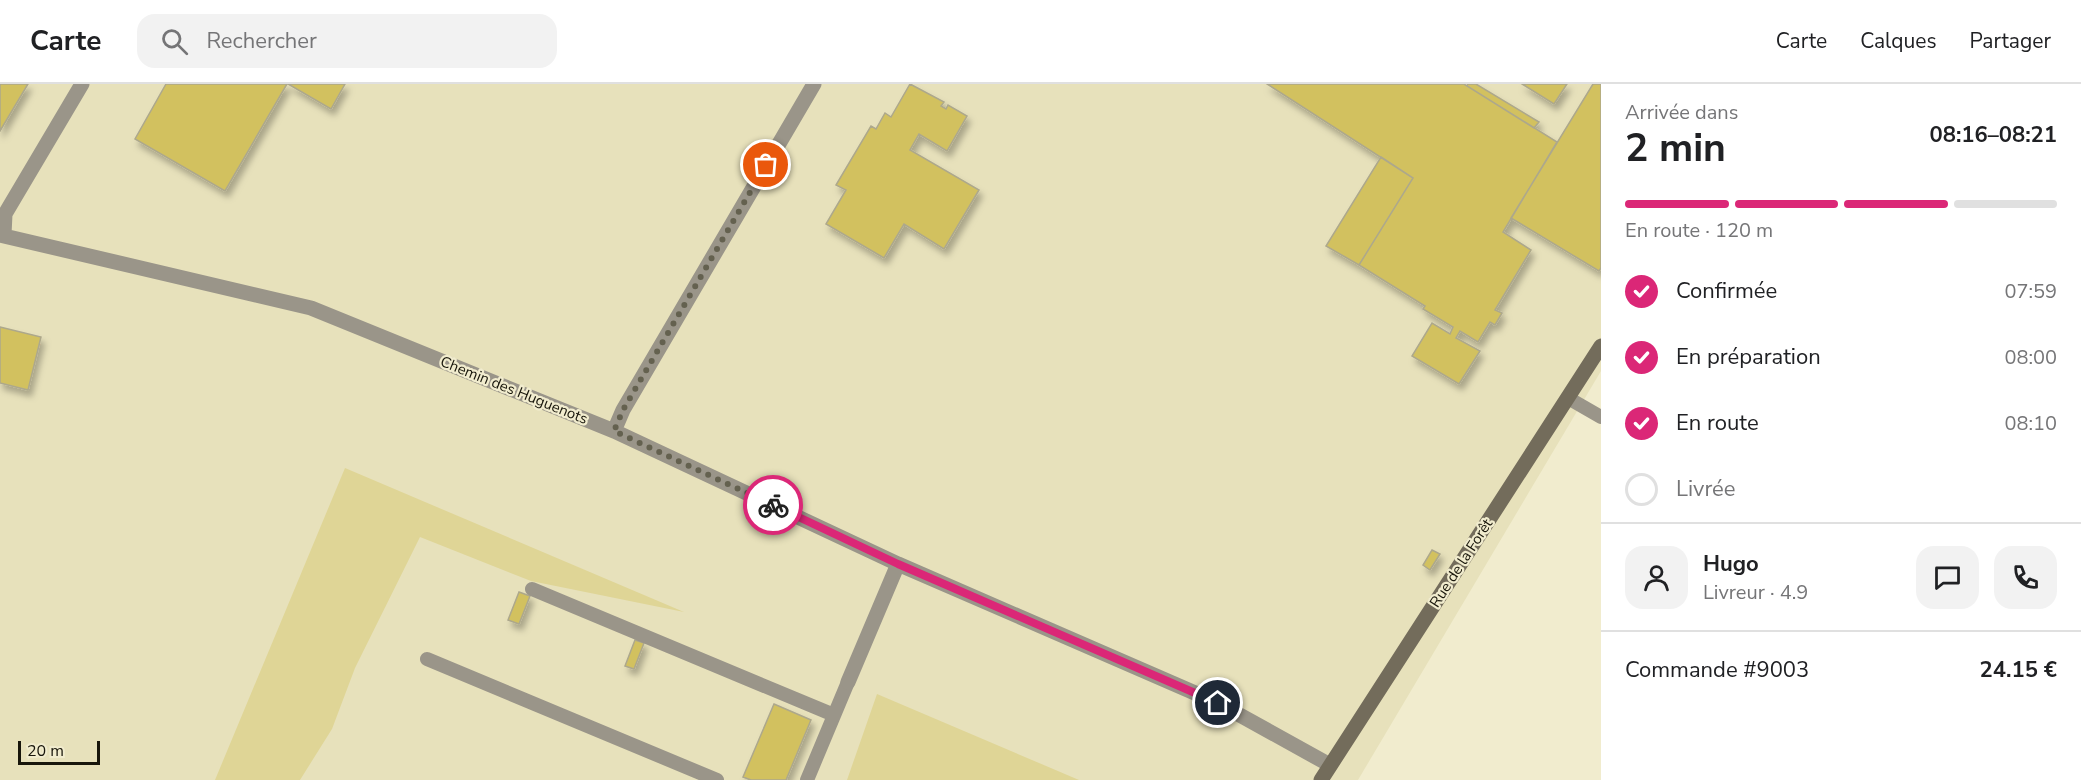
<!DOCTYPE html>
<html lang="fr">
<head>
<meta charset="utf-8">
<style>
	:root { --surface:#fff; --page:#f2f2f2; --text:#202124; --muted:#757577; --line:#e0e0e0; --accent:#db2777 }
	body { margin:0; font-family:"Nunito Sans",sans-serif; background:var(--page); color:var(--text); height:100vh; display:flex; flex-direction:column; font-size:22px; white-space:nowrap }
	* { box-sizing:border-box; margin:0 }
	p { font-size:20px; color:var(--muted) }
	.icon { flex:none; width:33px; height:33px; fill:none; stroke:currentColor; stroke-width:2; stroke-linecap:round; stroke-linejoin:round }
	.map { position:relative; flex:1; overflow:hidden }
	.drawer { display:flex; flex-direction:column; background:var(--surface); width:480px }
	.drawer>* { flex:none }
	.scale { position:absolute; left:18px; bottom:15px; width:82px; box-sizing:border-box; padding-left:6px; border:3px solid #18160b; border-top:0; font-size:16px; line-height:21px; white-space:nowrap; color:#18160b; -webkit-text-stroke:4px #f1ecce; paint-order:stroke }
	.pin { position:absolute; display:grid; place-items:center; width:51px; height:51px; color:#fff; margin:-26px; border:3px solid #fff; border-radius:50%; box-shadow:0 2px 6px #0007 }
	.courier { position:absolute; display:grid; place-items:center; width:60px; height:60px; margin:-30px; border:4px solid #db2777; border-radius:50%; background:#fff; color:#222; box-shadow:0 2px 8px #0007 }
	.headline em { font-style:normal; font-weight:700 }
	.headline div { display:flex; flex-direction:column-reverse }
	.headline { display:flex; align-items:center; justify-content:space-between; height:102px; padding:0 24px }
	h1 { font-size:39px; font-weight:700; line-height:45px }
	.bar { display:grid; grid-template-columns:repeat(4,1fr); gap:9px 6px; align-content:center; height:72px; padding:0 24px }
	.bar i { height:8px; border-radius:4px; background:var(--line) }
	.bar .on { background:var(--accent) }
	.bar p { grid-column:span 4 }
	.line { display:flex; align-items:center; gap:15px; padding:0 24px; border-top:2px solid var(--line) }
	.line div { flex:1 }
	.round { display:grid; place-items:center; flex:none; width:63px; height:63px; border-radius:18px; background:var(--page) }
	ol { padding:0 24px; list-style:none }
	li { display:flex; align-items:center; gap:18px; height:66px }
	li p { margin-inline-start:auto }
	li .icon { padding:6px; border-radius:50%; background:var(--accent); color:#fff; stroke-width:4 }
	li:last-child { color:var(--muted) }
	li i { width:33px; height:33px; border:3px solid var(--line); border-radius:50% }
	header { display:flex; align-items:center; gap:36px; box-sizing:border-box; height:84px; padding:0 30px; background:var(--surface); border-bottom:2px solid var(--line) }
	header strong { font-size:28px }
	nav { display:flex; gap:33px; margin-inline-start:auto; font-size:21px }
	.search { width:420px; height:54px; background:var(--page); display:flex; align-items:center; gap:15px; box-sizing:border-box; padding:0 21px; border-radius:18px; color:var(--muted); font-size:22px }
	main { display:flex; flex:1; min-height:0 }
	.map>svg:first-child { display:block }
	.built { fill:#e7e1bb }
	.green { fill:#dfd596 }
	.building { fill:#d2c15f; stroke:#ada88c; stroke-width:1.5; filter:url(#shadow) }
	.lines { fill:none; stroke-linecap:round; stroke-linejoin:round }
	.lane { stroke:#9a9589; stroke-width:14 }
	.street { stroke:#9a9589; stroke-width:15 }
	.secondary { stroke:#736c5b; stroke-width:15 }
	.done { stroke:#64614f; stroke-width:6; stroke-dasharray:0 10.8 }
	.route { stroke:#db2777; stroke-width:8 }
	.labels { text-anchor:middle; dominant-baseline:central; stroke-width:4.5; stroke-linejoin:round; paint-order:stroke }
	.street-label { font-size:15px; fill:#18160b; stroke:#f1ecce }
</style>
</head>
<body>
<header>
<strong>Carte</strong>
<div class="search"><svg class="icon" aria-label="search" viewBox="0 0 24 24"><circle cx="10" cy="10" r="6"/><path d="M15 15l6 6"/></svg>Rechercher</div>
<nav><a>Carte</a><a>Calques</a><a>Partager</a></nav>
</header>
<main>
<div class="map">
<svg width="1601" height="696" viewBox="0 0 1601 696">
	<defs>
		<filter id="shadow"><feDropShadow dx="3.5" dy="6" stdDeviation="3" flood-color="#0004"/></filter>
	</defs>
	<rect width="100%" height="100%" fill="#f1ecce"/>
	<path class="built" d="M0,0h1601v287l-243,409h-1358z"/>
	<path class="green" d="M345,384l339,144 -153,-31 -111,-44 -65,131 -23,61 -32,51h-85z
		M877,610l202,86h-232z"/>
	<path class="building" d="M0,0h28l-28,47z
		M166,0h121l-62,107 -90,-52z
		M288,0h57l-14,25z
		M910,0l34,18 -3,4 5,3 2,-4 19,11 -20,35 -28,-17 -9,16 69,40 -35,59 -40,-25 -20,34 -58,-34 20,-34 -10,-5 35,-59 5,3 9,-16 6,4z
		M1267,0h197l93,58 -54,90 28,18 -36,60 7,3 -7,12 -5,-3 -12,20 -18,-11 -4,7 24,13 -21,33 -47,-28 20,-33 18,11 3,-7 -30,-18 2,-3 -66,-41 54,-87z
		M1468,0h8l63,38 -5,6 -67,-42z
		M1522,0h45l-13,20z
		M1593,0h8v184l-2,3 -88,-53z
		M1381,73l32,21 -54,87 -33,-19z
		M0,243l41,10 -13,53 -28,-7z
		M1432,466l8,4 -10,16 -7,-5z
		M519,508l11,4 -11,28 -11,-4z
		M635,556l9,3 -10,26 -9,-3z
		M774,620l37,16 -25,60h-35l-8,-3z"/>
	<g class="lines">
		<path class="lane" d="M1568,314l33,19
			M532,505l302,126
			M427,575l290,121
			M807,696l41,-98"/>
		<path class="street" d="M0,151l311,73 303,123 284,133 320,139 112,62
			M4,151l1,-21 77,-130
			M614,347l9,-21 191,-326
			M848,598l50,-118"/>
		<path class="secondary" d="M1321,696l280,-434"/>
	</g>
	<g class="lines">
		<path class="done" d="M766,81l-143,245 -9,21 159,74"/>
		<path class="route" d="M773,421l125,59 320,139"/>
	</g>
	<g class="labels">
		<g class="street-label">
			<text transform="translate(514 306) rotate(22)">Chemin des Huguenots</text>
			<text transform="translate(1461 479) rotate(-57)">Rue de la Forêt</text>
		</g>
	</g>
</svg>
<div class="scale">20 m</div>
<div class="pin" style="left:766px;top:81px;background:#ea580c"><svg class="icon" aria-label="bag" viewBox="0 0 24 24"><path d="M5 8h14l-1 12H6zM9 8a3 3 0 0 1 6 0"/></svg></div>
<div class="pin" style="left:1218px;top:619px;background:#1f2937"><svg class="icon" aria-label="home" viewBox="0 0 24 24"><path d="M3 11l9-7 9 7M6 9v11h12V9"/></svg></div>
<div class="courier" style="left:773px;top:421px"><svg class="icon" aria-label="bike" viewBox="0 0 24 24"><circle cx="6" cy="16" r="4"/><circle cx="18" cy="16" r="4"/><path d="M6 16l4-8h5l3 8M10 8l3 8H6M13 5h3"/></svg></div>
</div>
<section class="drawer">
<div class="headline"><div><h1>2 min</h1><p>Arrivée dans</p></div><em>08:16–08:21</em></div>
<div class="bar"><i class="on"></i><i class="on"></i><i class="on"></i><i></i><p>En route · 120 m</p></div>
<ol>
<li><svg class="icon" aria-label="check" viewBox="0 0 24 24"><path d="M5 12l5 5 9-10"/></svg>Confirmée<p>07:59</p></li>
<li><svg class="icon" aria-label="check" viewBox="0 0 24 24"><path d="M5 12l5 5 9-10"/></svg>En préparation<p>08:00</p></li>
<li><svg class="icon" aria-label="check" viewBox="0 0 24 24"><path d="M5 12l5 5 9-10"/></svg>En route<p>08:10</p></li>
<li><i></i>Livrée</li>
</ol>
<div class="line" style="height:108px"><a class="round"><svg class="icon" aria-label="person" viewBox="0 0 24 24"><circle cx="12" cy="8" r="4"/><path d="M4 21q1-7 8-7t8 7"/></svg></a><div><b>Hugo</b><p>Livreur · 4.9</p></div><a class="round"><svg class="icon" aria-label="chat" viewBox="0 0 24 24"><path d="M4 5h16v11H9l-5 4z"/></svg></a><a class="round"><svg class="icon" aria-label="phone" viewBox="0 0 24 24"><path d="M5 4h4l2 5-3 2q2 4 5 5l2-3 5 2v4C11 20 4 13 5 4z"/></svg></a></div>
<div class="line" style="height:78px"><div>Commande #9003</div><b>24.15 €</b></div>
</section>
</main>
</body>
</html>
